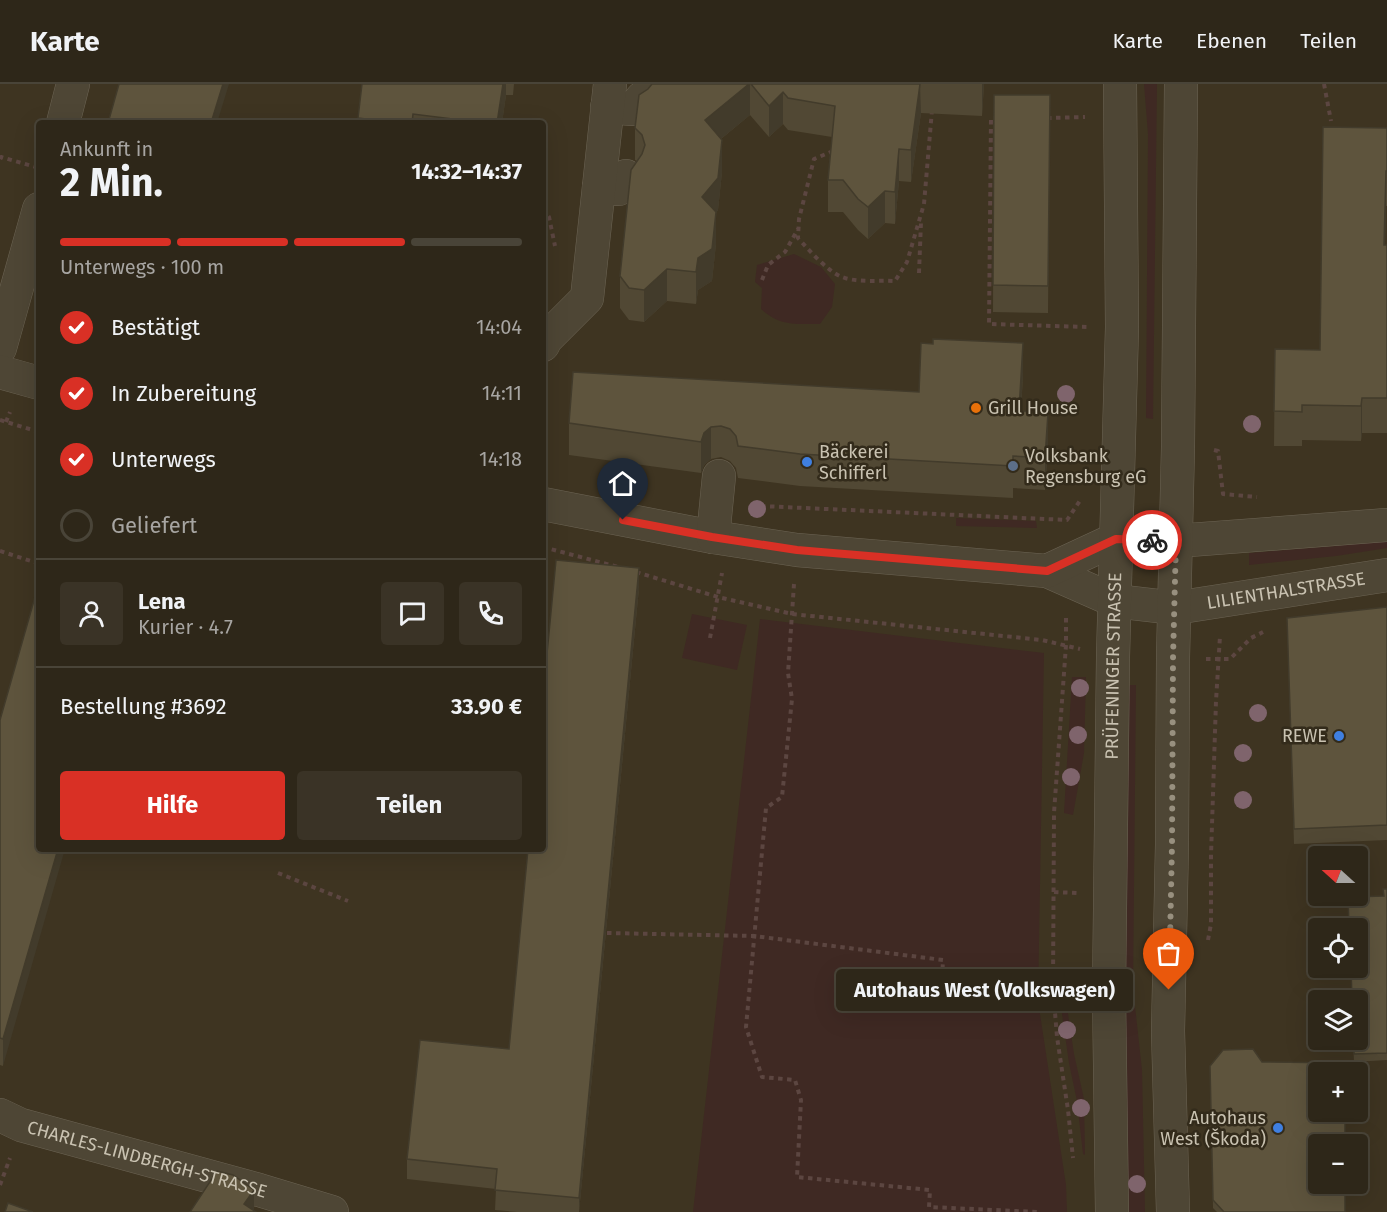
<!DOCTYPE html>
<html lang="de">
<head>
<meta charset="utf-8">
<style>
	:root { --surface:#2e2719; --page:#3a3326; --text:#f1f3f6; --muted:#a7a5a2; --line:#494438; --accent:#d93025 }
	body { margin:0; font-family:"Fira Sans",sans-serif; background:var(--page); color:var(--text); height:100vh; display:flex; flex-direction:column; font-size:22px; white-space:nowrap }
	* { box-sizing:border-box; margin:0 }
	p { font-size:20px; color:var(--muted) }
	.icon { flex:none; width:33px; height:33px; fill:none; stroke:currentColor; stroke-width:2; stroke-linecap:round; stroke-linejoin:round }
	.map { position:relative; flex:1; overflow:hidden }
	.sheet { position:absolute; left:36px; top:36px; width:510px; height:732px; display:flex; flex-direction:column; background:var(--surface); border-radius:6px; box-shadow:0 6px 24px #0002,0 0 0 2px var(--line) }
	.sheet>* { flex:none }
	.needle { width:39px; rotate:291deg }
	.tools { position:absolute; left:1308px; top:762px; display:grid; gap:12px }
	.tools a { display:grid; place-items:center; width:60px; height:60px; border-radius:6px; background:var(--surface); box-shadow:0 6px 24px #0002,0 0 0 2px var(--line); font-size:30px }
	.pin { position:absolute; display:grid; place-items:center; width:51px; height:51px; color:#fff; margin:-62px -26px; border-radius:50% 50% 50% 0; rotate:-45deg; box-shadow:0 0 6px #0007 }
	.pin .icon { rotate:45deg }
	.courier { position:absolute; display:grid; place-items:center; width:60px; height:60px; margin:-30px; border:4px solid #d93025; border-radius:50%; background:#fff; color:#222; box-shadow:0 2px 8px #0007 }
	.bubble { position:absolute; height:42px; border-radius:6px; background:var(--surface); box-shadow:0 6px 24px #0002,0 0 0 2px var(--line); font-size:20px; font-weight:700; line-height:42px; text-align:center }
	.head em { font-style:normal; font-weight:700 }
	.head div { display:flex; flex-direction:column-reverse }
	.head { display:flex; align-items:center; justify-content:space-between; height:102px; padding:0 24px }
	h1 { font-size:39px; font-weight:700; line-height:45px }
	.bar { display:grid; grid-template-columns:repeat(4,1fr); gap:9px 6px; align-content:center; height:72px; padding:0 24px }
	.bar i { height:8px; border-radius:4px; background:var(--line) }
	.bar .selected { background:var(--accent) }
	.bar p { grid-column:span 4 }
	.line { display:flex; align-items:center; gap:15px; padding:0 24px; border-top:2px solid var(--line) }
	.line div { flex:1 }
	.round { display:grid; place-items:center; flex:none; width:63px; height:63px; border-radius:6px; background:var(--page) }
	ol { padding:0 24px; list-style:none }
	li { display:flex; align-items:center; gap:18px; height:66px }
	li p { margin-inline-start:auto }
	li .icon { padding:6px; border-radius:50%; background:var(--accent); color:#fff; stroke-width:4 }
	li:last-child { color:var(--muted) }
	li i { width:33px; height:33px; border:3px solid var(--line); border-radius:50% }
	.cta { display:flex; gap:12px; margin-top:auto; padding:12px 24px }
	.cta a { flex:1; height:69px; border-radius:6px; background:var(--accent); color:#fff; font-size:24px; font-weight:700; line-height:69px; text-align:center }
	.cta a+a { background:var(--page); color:var(--text) }
	header { display:flex; align-items:center; gap:36px; box-sizing:border-box; height:84px; padding:0 30px; background:var(--surface); border-bottom:2px solid var(--line) }
	header strong { font-size:28px }
	nav { display:flex; gap:33px; margin-inline-start:auto; font-size:21px }
	.map>svg:first-child { display:block }
	.green { fill:#3f2923 }
	.lines { fill:none; stroke-linecap:round; stroke-linejoin:round }
	.minor-casing { stroke:#6c6454; stroke-width:34 }
	.path { stroke:#5c4641; stroke-width:4; stroke-dasharray:4.5 4.5; stroke-linecap:butt }
	.minor { stroke:#4e4635; stroke-width:33 }
	.tree { fill:#7f646c }
	.wall { fill:#514834 }
	.shaded-wall { fill:#423b2b }
	.building { fill:#5e543d; stroke:#423b2b; stroke-width:1.5 }
	.done { stroke:#98907f; stroke-width:6; stroke-dasharray:0 10.8 }
	.route { stroke:#d93025; stroke-width:8 }
	.food-dot { fill:#e8710a; stroke:#332b1b; stroke-width:2 }
	.shop-dot { fill:#3f7fe0; stroke:#332b1b; stroke-width:2 }
	.service-dot { fill:#5c6f8a; stroke:#332b1b; stroke-width:2 }
	.labels { text-anchor:middle; dominant-baseline:central; stroke-width:5; stroke-linejoin:round; paint-order:stroke }
	.poi-label { font-size:18px; fill:#c9c2b1; stroke:#332b1b; text-anchor:start }
	.street-label { font-size:18px; fill:#c9c2b1; stroke:#332b1b }
</style>
</head>
<body>
<header>
<strong>Karte</strong>
<nav><a>Karte</a><a>Ebenen</a><a>Teilen</a></nav>
</header>
<div class="map">
<svg width="1387" height="1128" viewBox="0 0 1387 1128">
	<rect width="100%" height="100%" fill="#3e3421"/>
	<path class="green" d="M1144,0h13l-4,335 -7,-1 2,-284z
		M794,170l27,13 14,17 -3,23 -12,17c-25,0 -40,2 -59,-15l1,-21 -7,-6 2,-17z
		M956,434l80,3 1,7 -81,-2z
		M1387,456v8l-51,8 -87,9v-12l87,-7z
		M692,530l55,11 -10,45 -55,-12z
		M760,535l284,34 -6,348 28,184 1,27h-374z
		M1072,593h14l-2,76 -11,62 -9,-2z
		M1128,601h8l-3,303 9,82 3,142h-16l-4,-113z
		M1061,923h6l7,47 10,45 1,56 -2,-1 -6,-53 -8,-38z"/>
	<g class="lines">
		<defs>
			<g id="minor">
				<path d="M607,23l26,2 9,-11"/>
				<path d="M63,39l10,-39"/>
				<path d="M599,103l19,2 8,-13"/>
				<path d="M543,261l3,-6 41,-41 23,-214"/>
				<path d="M0,264l39,-139"/>
				<path d="M0,288l39,11"/>
				<path id="s1" d="M543,420l170,33 84,13 250,21 68,30 60,7 212,-33"/>
				<path d="M713,453l6,-61"/>
				<path d="M1047,487l69,-32 60,2 211,-16"/>
				<path id="s2" d="M0,1031l21,10 238,65 73,22"/>
				<path id="s3" d="M1112,1128l-3,-219 4,-336 9,-330 -2,-243"/>
				<path d="M1173,1128l-5,-181 4,-187 1,-186 5,-211 3,-363"/>
			</g>
		</defs>
		<use href="#minor" class="minor-casing"/>
		<path class="path" d="M1324,0l7,37
			M998,34h-7l-2,206 98,3
			M1047,34l38,-1
			M833,67l-19,8 -15,60 -1,19c10,11 30,34 44,39 16,6 36,3 53,4l12,-19 17,-58 8,-94
			M0,75l1,-2 38,11
			M543,125l6,8 6,29
			M919,189l2,-51
			M762,196l6,-15 17,-13 13,-23
			M0,336l39,12
			M6,338l4,-10
			M1214,366l4,1 5,43 34,3
			M761,422l306,14 14,-21
			M543,463l75,20
			M0,467l37,12
			M636,488l82,25 74,17 250,26 38,9
			M794,500l-6,89 4,26 -10,98 -16,11 -20,219 16,50 33,3 6,20 -4,77 133,13 -1,17 108,5
			M1066,534v27l-12,168 -1,175 4,49 11,73 5,48
			M710,554l12,-65
			M1206,575h24l21,-21 12,-6
			M278,789l70,28
			M1054,808l23,1
			M607,849l147,3 189,24 -1,19 111,9
			M1208,856l3,-16v-68l5,-155 4,-65
			M0,1101l10,-27"/>
		<use href="#minor" class="minor"/>
	</g>
	<g class="tree">
		<circle cx="1066" cy="310" r="9"/>
		<circle cx="1252" cy="340" r="9"/>
		<circle cx="757" cy="425" r="9"/>
		<circle cx="1080" cy="604" r="9"/>
		<circle cx="1258" cy="629" r="9"/>
		<circle cx="1078" cy="651" r="9"/>
		<circle cx="1243" cy="669" r="9"/>
		<circle cx="1071" cy="693" r="9"/>
		<circle cx="1243" cy="716" r="9"/>
		<circle cx="1067" cy="946" r="9"/>
		<circle cx="1081" cy="1024" r="9"/>
		<circle cx="1137" cy="1100" r="9"/>
	</g>
	<path class="wall" d="M362,0h152l-1,11h-7l-4,28h-144z
		M652,0h332l-2,32 -61,-3 -10,69 -12,-1 -4,43 -10,-1 -17,16 -10,-9 -15,-18h-15v-32l4,-43 -44,-7 -5,-6 -14,13 -19,-22 -29,24 1,33 -4,38 -2,3v31l-4,37 -14,9 -2,14 -29,-3 -23,21 -15,-2 -9,-12v-32l17,-115 -2,-1v-32l13,-39z
		M994,11h56l-2,218 -55,-1z
		M1387,44v78h-1l-1,39h2v188h-25l-1,8 -59,-1v6h-28l1,-97 45,1z
		M1023,291l-2,37 27,33 -3,45 -32,-2v10l-213,-12 -62,-8 -2,-10 -6,-7 -9,-4 -10,2 -7,6 -3,8 -132,-18v-32l350,-31z
		M39,499l-36,483 -3,-1v-345z
		M639,504l-60,624h-62l-22,-2 1,-21 -89,-10v-20l102,-110z
		M1387,523v233l-93,4 -7,-226z
		M1383,805h4v171l-33,2 -1,-22 30,-144z
		M1210,982l135,146h-128l-4,-4z"/>
	<path class="shaded-wall" d="M223,0h6l-12,39h-6z
		M503,0h3v11l-4,28h-5z
		M749,0h1v31l-45,37v-32z
		M920,0l1,29 -10,69v-32z
		M982,0h2l-2,32z
		M783,8v32l-14,13v-31z
		M722,56v32l-4,38 -2,3v31l-4,37 -14,9 -2,14v-32l6,-75z
		M899,65v32l-4,43v-32z
		M1386,87v35l-2,73v-34z
		M885,107v32l-17,16v-32z
		M667,185v32l-23,21v-32z
		M1023,259v32l-4,68v-32z
		M1362,314v35l-1,8v-35z
		M1048,329v32l-3,45v-32z
		M711,343v32l-7,6 -3,8v-31l3,-9z
		M639,484v20l-60,624v-14z
		M58,765h7l-62,217v-27z
		M254,1106v22l-10,-8z"/>
	<path class="building" d="M119,0h104l-12,39h-103z
		M362,0h141l-6,39h-12l-72,-9 -1,9h-15l-39,-5z
		M652,0h97l-44,36 17,20 -4,38 -16,19 14,15 -4,37 -14,9 -2,14 -29,-3 -23,21 -15,-2 -9,-12 11,-106 11,-16 3,-9 -3,-10 -7,-7 4,-33 9,-6z
		M751,0h169l-9,66 -12,-1 -4,43 -10,-1 -17,16 -10,-8 -15,-19h-15l7,-74 -47,-8 -5,-6 -14,14z
		M994,11h56l-2,191 -55,-1z
		M1323,43l64,1v43h-1l-2,74h3v153h-25l-1,8 -59,-1v7l-28,-1 1,-62 45,1z
		M933,255l90,4 -4,68 29,2 -3,45 -32,-2v10l-213,-12 -62,-8 -2,-10 -6,-7 -9,-3 -10,1 -7,6 -3,9 -132,-19 4,-51 346,20 2,-49 12,1z
		M556,476l83,8 -60,630 -84,-8 2,-21 -90,-10 13,-119 89,9 19,-200h15v-154z
		M39,499v266h19l-55,190 -3,-1v-318z
		M1387,523v218l-93,4 -7,-211z
		M1383,805h4v164l-33,1v-14h4v-40h-6l-1,-32h7v-40h-9l-1,-31 36,-1z
		M1253,965l9,13 83,1v9h-27v40h27v32h-27v40h27v28h-121l-11,-12 -3,-134 13,-16z
		M217,1087l16,4 21,15 -10,14 12,8h-66z
		M8,1119l25,9h-28z"/>
	<g class="lines">
		<path class="done" d="M1152,456l24,1 -3,117 -1,186 -3,146"/>
		<path class="route" d="M623,436l89,17 85,13 250,21 69,-32 36,1"/>
	</g>
	<circle class="food-dot" cx="976" cy="324" r="6"/>
	<g class="shop-dot">
		<circle cx="807" cy="378" r="6"/>
		<circle cx="1339" cy="652" r="6"/>
		<circle cx="1278" cy="1044" r="6"/>
	</g>
	<circle class="service-dot" cx="1013" cy="382" r="6"/>
	<g class="labels">
		<g class="poi-label">
			<text x="988" y="324">Grill House</text>
			<text x="819" y="368">Bäckerei<tspan x="819" dy="21">Schifferl</tspan></text>
			<text x="1025" y="372">Volksbank<tspan x="1025" dy="21">Regensburg eG</tspan></text>
			<text x="1327" y="652" text-anchor="end">REWE</text>
			<text x="1266" y="1034" text-anchor="end">Autohaus<tspan x="1266" dy="21">West (Škoda)</tspan></text>
		</g>
		<g class="street-label">
			<text stroke="none"><textPath href="#s1" startOffset="756">LILIENTHALSTRASSE</textPath></text>
			<text stroke="none"><textPath href="#s3" startOffset="546">PRÜFENINGER STRASSE</textPath></text>
			<text stroke="none"><textPath href="#s2" startOffset="154">CHARLES-LINDBERGH-STRASSE</textPath></text>
		</g>
	</g>
</svg>
<div class="tools">
<a><svg class="needle" viewBox="-14 -14 28 28"><path d="M0-13l5 13h-10z" fill="#e53935"/><path d="M0 13l5-13h-10z" fill="#a7a5a2"/></svg></a>
<a><svg class="icon" aria-label="locate" viewBox="0 0 24 24"><circle cx="12" cy="12" r="6"/><path d="M12 2v4M12 18v4M2 12h4M18 12h4"/></svg></a>
<a><svg class="icon" aria-label="layers" viewBox="0 0 24 24"><path d="M12 4l9 5-9 5-9-5zM3 14l9 5 9-5"/></svg></a>
<a>+</a>
<a>−</a>
</div>
<div class="pin" style="left:1169px;top:906px;background:#ea580c"><svg class="icon" aria-label="bag" viewBox="0 0 24 24"><path d="M5 8h14l-1 12H6zM9 8a3 3 0 0 1 6 0"/></svg></div>
<div class="pin" style="left:623px;top:436px;background:#1f2937"><svg class="icon" aria-label="home" viewBox="0 0 24 24"><path d="M3 11l9-7 9 7M6 9v11h12V9"/></svg></div>
<div class="courier" style="left:1152px;top:456px"><svg class="icon" aria-label="bike" viewBox="0 0 24 24"><circle cx="6" cy="16" r="4"/><circle cx="18" cy="16" r="4"/><path d="M6 16l4-8h5l3 8M10 8l3 8H6M13 5h3"/></svg></div>
<div class="bubble" style="left:836px;top:885px;width:297px">Autohaus West (Volkswagen)</div>
<section class="sheet">
<div class="head"><div><h1>2 Min.</h1><p>Ankunft in</p></div><em>14:32–14:37</em></div>
<div class="bar"><i class="selected"></i><i class="selected"></i><i class="selected"></i><i></i><p>Unterwegs · 100 m</p></div>
<ol>
<li><svg class="icon" aria-label="check" viewBox="0 0 24 24"><path d="M5 12l5 5 9-10"/></svg>Bestätigt<p>14:04</p></li>
<li><svg class="icon" aria-label="check" viewBox="0 0 24 24"><path d="M5 12l5 5 9-10"/></svg>In Zubereitung<p>14:11</p></li>
<li><svg class="icon" aria-label="check" viewBox="0 0 24 24"><path d="M5 12l5 5 9-10"/></svg>Unterwegs<p>14:18</p></li>
<li><i></i>Geliefert</li>
</ol>
<div class="line" style="height:108px"><a class="round"><svg class="icon" aria-label="person" viewBox="0 0 24 24"><circle cx="12" cy="8" r="4"/><path d="M4 21q1-7 8-7t8 7"/></svg></a><div><b>Lena</b><p>Kurier · 4.7</p></div><a class="round"><svg class="icon" aria-label="chat" viewBox="0 0 24 24"><path d="M4 5h16v11H9l-5 4z"/></svg></a><a class="round"><svg class="icon" aria-label="phone" viewBox="0 0 24 24"><path d="M5 4h4l2 5-3 2q2 4 5 5l2-3 5 2v4C11 20 4 13 5 4z"/></svg></a></div>
<div class="line" style="height:78px"><div>Bestellung #3692</div><b>33.90 €</b></div>
<div class="cta"><a>Hilfe</a><a>Teilen</a></div>
</section>
</div>
</body>
</html>
